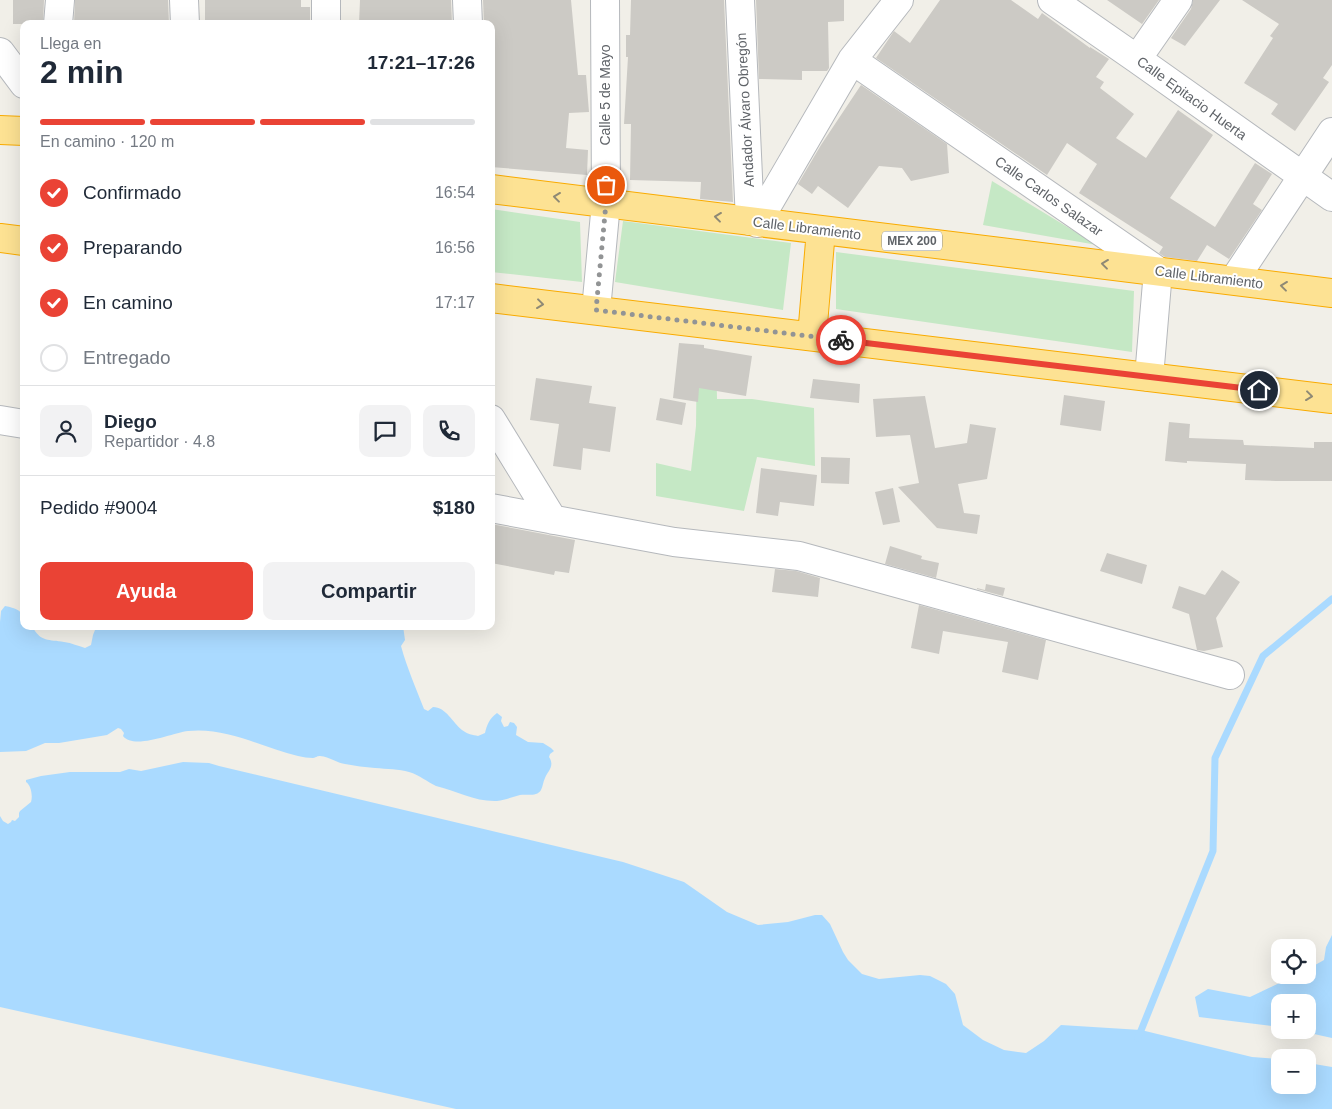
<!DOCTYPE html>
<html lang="es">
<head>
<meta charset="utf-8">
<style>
	:root { --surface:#fff; --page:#f2f2f3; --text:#1f2937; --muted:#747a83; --line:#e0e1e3; --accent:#ea4335 }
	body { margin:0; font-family:Helvetica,sans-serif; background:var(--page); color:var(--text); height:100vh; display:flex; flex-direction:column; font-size:19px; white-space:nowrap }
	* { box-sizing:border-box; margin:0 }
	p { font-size:16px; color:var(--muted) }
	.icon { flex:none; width:28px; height:28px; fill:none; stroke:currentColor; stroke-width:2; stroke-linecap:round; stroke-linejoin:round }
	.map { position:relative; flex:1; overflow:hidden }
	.side { position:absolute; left:20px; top:20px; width:475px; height:610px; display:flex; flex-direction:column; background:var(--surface); border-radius:10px; box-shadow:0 5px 20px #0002 }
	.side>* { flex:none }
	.controls { position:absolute; left:1271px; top:939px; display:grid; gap:10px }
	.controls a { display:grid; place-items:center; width:45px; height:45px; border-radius:10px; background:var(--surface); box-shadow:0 5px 20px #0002; font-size:25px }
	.pin { position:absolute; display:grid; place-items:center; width:42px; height:42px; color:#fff; margin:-21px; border:2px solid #fff; border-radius:50%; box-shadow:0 1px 5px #0007 }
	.courier { position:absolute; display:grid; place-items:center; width:50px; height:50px; margin:-25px; border:4px solid #ea4335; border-radius:50%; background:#fff; color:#222; box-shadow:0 1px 6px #0007 }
	.headline em { font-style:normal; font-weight:700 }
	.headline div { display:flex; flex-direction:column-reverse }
	.headline { display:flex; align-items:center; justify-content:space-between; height:85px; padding:0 20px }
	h1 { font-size:32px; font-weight:700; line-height:38px }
	.bar { display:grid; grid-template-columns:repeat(4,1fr); gap:8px 5px; align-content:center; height:60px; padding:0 20px }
	.bar i { height:6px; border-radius:4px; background:var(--line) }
	.bar .selected { background:var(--accent) }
	.bar p { grid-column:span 4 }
	.line { display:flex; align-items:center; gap:12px; padding:0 20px; border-top:1px solid var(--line) }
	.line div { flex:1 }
	.round { display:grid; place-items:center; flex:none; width:52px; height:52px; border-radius:10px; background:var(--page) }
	ol { padding:0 20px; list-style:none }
	li { display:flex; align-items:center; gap:15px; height:55px }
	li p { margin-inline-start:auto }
	li .icon { padding:5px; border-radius:50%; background:var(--accent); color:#fff; stroke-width:4 }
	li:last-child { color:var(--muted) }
	li i { width:28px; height:28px; border:2px solid var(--line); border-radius:50% }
	.button { display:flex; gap:10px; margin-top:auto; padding:10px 20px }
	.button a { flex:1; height:58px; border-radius:10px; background:var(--accent); color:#fff; font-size:20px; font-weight:700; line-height:58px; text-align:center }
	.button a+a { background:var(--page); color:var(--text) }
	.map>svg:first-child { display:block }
	.green { fill:#c5e8c5 }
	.water { fill:#aadaff }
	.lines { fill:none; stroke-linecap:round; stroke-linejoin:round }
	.stream { stroke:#aadaff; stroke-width:7 }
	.building { fill:#cccac5 }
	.minor-casing { stroke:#b5b8bc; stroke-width:30 }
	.highway-casing { stroke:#f9ab00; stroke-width:30 }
	.minor { stroke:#fff; stroke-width:28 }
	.highway { stroke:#fde293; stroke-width:28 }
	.oneway { stroke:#8e8975 }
	.done { stroke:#929495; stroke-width:5; stroke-dasharray:0 9 }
	.route { stroke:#ea4335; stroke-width:6 }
	.labels { text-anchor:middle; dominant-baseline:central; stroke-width:4; stroke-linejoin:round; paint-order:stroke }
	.shield { fill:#fff; stroke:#8f9295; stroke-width:1 }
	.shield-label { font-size:12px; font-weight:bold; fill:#5f6368 }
	.street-label { font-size:14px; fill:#5f6368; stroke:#fff }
</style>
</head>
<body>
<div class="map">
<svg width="1332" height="1109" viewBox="0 0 1332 1109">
	<rect width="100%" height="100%" fill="#f1efe8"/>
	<path class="green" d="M992,181l105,64 -114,-20z
		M491,209l89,13 2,60 -91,-10z
		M623,221l168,22 -8,67 -168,-28z
		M836,252l298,39 -2,61 -296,-43z
		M697,347l19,5 1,47h35l62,9 1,58 -58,-9 -13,54 -88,-15v-33l35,8 5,-45z"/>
	<path class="water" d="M5,606c14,3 19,5 19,20h8c9,17 17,13 32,16 8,1 14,4 21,6l6,-3 2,-10 2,-5 23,-4h285l2,14 -4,6c6,22 15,42 23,63l4,2 5,-4c13,0 20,16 29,23 5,4 11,5 16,6l7,-3c2,-8 4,-14 12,-20l5,4 -1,4 3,6 4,-1 2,-4 4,1 3,4 -1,8 12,7 15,1 8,5 3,3 -4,3 -1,3c6,9 -1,14 -4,21 -2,4 -2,8 -4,12 -4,7 -14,4 -21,5 -8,2 -15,5 -23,6 -21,1 -41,-10 -61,-15 -9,-4 -16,-11 -27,-14 -10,-3 -22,-3 -34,-4 -10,-1 -20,-2 -30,-4 -8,-1 -15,-7 -25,-8 -3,0 -3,1 -7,2 -5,0 -10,-1 -15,-2 -37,-9 -71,-29 -110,-25 -16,2 -54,19 -65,5l1,-3 -3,-4 -3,-1 -11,7 -48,8h-14l-19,8 -26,1v-130l1,-11z
		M183,762l26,1 10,3 404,96 61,20 43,30 31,13 30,-3 27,-7h7l8,9 13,28 5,8 14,14 17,5 41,-4 10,1 16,8 9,10 8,31 20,15 21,10 22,3 18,-12 17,-16 80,5 111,27 28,2v26h28v-22l24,4v42h-876l-456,-102v-191l3,5 5,3 3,-2 1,-2 3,1 4,-4v-4l1,-2 11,-9c2,-6 0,-17 -5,-20v-2l15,-4 29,-4h50l9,-3 12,2z
		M1332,935v103l-36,-8h12v-28h-28v25l-81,-10 -4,-20 13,-8 42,8 46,-22h12v-6l16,-9 2,-13z"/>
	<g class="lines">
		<path class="stream" d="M1138,1038l75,-187 2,-93 48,-102 69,-57"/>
	</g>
	<path class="building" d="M13,0h31l-1,24h-30z
		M75,0h93l1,24h-95z
		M205,0h96v7h9v17h-105z
		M360,0h91l1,24h-93z
		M483,0h88l7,75h8l3,37 -20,1 -3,35 22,2 -1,25 -96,-8v-143h-7z
		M631,0h93l9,202 -33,-3 1,-17 -71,-2 1,-56h-7l4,-67h-2v-22h4z
		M756,0h88v21l-16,1 1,46 -2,3h-25v9l-43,-1z
		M940,0h71l27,19 4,-6 48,35v-1l19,12 -13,18 8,5 -4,6 34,26 -18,24 30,20 32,-48 35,25 -43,63 45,29 40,-64 17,11 -19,30 9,6 -33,49 -22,-14 -10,16 -32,-4 -6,-4 4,-6 -84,-54 18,-29 -30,-21 -20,32 -171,-117 18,-27 16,12z
		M1107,0h52l-17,24z
		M1193,0h27l-35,46 -14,-8 20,-29z
		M1242,0h90v65l-9,13 6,4 -34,49 -24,-17 7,-10 -34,-21 29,-45 -3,-2 9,-12z
		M861,85l86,59 2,29 -38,8 -9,-13 -23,-2 -31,42 -30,-22 -6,8 -14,-10 23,-39z
		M679,343l25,2v3l48,8 -6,40 -47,-8 -1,14 -25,-4z
		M536,378l56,8 -3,17 27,4 -6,45 -27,-4 -2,22 -28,-4 6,-42 -29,-4z
		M813,379l47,5 -1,19 -49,-5z
		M1064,395l41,6 -4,30 -41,-6z
		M925,396l10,52 32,-5 3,-19 26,4 -9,51 -29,5 6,29 16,2 -3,19 -40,-6 -39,-41 21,-4 -9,-48 -34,2 -3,-38z
		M660,398l26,5 -4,22 -26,-5z
		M1169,422l21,2 -1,14 54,2 1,5 70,3v-6h18v39h-56l-31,-1 1,-16 -59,-3v2l-22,-2z
		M821,457l29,1 -1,26 -28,-1z
		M761,468l56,7 -3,31 -34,-4 -2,14 -22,-3z
		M893,488l7,34 -17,3 -8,-33z
		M491,524l84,16 -6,33 -14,-2 -1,4 -63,-12z
		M890,546l32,10 -1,3 18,4 -3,15 -51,-14z
		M1107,553l40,12 -5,19 -42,-13z
		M775,569l21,2 24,7 -2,19 -46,-5z
		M1222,570l18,12 -24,36 7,29 -19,4 -7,-1 -8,-36 -17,-6 7,-22 26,9z
		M986,584l19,4 -2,8 -26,-7v-1l8,2z
		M919,605l127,35 -8,40 -36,-8 6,-30 -65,-11 -4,23 -28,-6z"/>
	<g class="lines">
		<defs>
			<path id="minor" d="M184,0l1,24
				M326,0v24
				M467,0l1,24
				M740,0l10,221
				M1052,0l85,59 195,138
				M58,24l2,-24
				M0,52l24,32
				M1137,59l41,-59
				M852,60l306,211 -9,106
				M757,223l95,-163 47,-60
				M1234,280l98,-148
				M596,310l10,-107 -1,-203
				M491,419l62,101
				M0,420l24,4
				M491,508l183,34 125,14 431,119"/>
			<path id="highway" d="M0,130l24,1
				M491,189l841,104
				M0,238l24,3
				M491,298l841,101
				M812,336l9,-106"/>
		</defs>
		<use href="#minor" class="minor-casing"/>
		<use href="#highway" class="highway-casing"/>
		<use href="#minor" class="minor"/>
		<use href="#highway" class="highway"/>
	</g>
	<defs><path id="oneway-chevron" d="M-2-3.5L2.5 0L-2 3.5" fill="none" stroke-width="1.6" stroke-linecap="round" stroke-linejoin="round" transform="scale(1.25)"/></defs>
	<g class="oneway">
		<use href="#oneway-chevron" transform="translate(557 197) rotate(-173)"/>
		<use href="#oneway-chevron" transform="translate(718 217) rotate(-173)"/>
		<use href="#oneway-chevron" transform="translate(1105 264) rotate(-173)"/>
		<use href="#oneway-chevron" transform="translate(1284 286) rotate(-173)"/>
		<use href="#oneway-chevron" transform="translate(540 304) rotate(7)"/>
		<use href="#oneway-chevron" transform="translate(1309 396) rotate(7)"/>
	</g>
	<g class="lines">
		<path class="done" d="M606,185v18l-10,107 245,30"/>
		<path class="route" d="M841,340l418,50"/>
	</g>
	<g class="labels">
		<rect class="shield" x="882" y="231.5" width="60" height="19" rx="4"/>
		<g class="shield-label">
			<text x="912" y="241">MEX 200</text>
		</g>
		<g class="street-label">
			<text transform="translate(605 95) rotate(-90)">Calle 5 de Mayo</text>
			<text transform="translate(1192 98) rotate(36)">Calle Epitacio Huerta</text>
			<text transform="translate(745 110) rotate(-93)">Andador Álvaro Obregón</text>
			<text transform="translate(1049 196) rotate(35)">Calle Carlos Salazar</text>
			<text transform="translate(807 228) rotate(7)">Calle Libramiento</text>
			<text transform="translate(1209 277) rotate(7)">Calle Libramiento</text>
		</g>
	</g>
</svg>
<div class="controls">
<a><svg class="icon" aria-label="locate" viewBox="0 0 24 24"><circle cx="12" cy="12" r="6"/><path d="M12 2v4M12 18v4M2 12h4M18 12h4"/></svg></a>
<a>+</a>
<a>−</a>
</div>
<div class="pin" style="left:606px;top:185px;background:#ea580c"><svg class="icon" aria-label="bag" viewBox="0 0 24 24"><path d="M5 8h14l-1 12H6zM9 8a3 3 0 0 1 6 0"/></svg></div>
<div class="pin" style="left:1259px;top:390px;background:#1f2937"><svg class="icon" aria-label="home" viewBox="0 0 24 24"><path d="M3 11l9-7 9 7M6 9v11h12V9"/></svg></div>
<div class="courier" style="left:841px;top:340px"><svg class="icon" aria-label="bike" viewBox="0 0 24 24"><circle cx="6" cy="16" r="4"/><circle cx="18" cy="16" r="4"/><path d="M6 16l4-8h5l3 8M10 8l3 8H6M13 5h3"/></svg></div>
<section class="side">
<div class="headline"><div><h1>2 min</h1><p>Llega en</p></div><em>17:21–17:26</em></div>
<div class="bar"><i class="selected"></i><i class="selected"></i><i class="selected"></i><i></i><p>En camino · 120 m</p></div>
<ol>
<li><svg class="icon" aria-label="check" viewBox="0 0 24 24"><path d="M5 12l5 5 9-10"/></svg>Confirmado<p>16:54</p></li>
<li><svg class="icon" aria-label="check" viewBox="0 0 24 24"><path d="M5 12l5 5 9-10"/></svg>Preparando<p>16:56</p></li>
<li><svg class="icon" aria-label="check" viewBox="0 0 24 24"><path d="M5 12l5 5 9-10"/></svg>En camino<p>17:17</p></li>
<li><i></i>Entregado</li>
</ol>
<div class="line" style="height:90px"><a class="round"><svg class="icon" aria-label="person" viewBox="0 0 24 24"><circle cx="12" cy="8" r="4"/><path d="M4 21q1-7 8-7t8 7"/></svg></a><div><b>Diego</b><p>Repartidor · 4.8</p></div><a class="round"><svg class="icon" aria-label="chat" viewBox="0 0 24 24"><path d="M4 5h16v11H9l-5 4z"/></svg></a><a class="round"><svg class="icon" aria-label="phone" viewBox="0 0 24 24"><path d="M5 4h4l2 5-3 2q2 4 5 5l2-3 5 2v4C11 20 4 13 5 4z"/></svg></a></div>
<div class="line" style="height:65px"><div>Pedido #9004</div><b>$180</b></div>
<div class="button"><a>Ayuda</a><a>Compartir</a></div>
</section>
</div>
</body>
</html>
